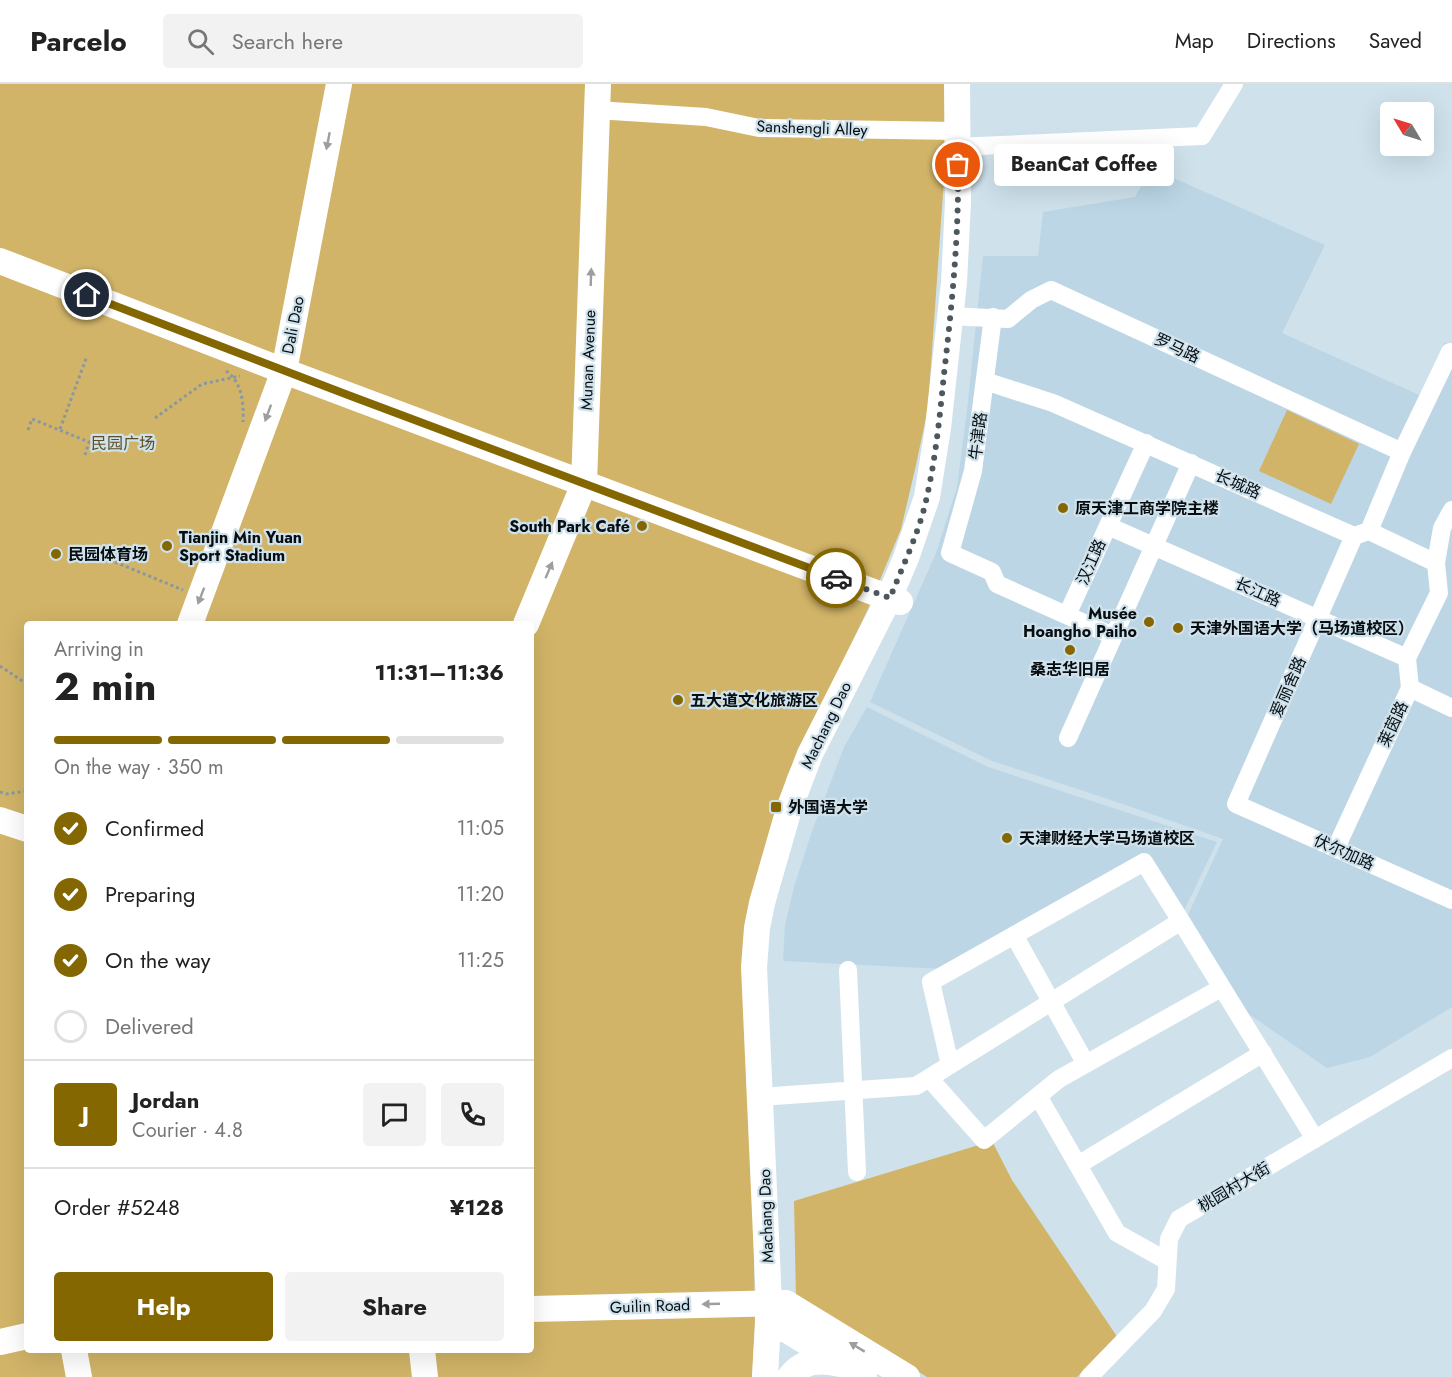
<!DOCTYPE html>
<html lang="en">
<head>
<meta charset="utf-8">
<style>
	:root { --surface:#fff; --page:#f2f2f2; --text:#222; --muted:#767676; --line:#e0e0e0; --accent:#846700 }
	body { margin:0; font-family:Jost,"Noto Sans SC",sans-serif; background:var(--page); color:var(--text); height:100vh; display:flex; flex-direction:column; font-size:22px; white-space:nowrap }
	* { box-sizing:border-box; margin:0 }
	p { font-size:20px; color:var(--muted) }
	.icon { flex:none; width:33px; height:33px; fill:none; stroke:currentColor; stroke-width:2; stroke-linecap:round; stroke-linejoin:round }
	.map { position:relative; flex:1; overflow:hidden }
	.panel { position:absolute; left:24px; top:537px; width:510px; height:732px; display:flex; flex-direction:column; background:var(--surface); border-radius:6px; box-shadow:0 6px 24px #0002 }
	.panel>* { flex:none }
	.needle { width:39px; rotate:308deg }
	.buttons { position:absolute; left:1380px; top:18px; display:grid; gap:12px }
	.buttons a { display:grid; place-items:center; width:54px; height:54px; border-radius:6px; background:var(--surface); box-shadow:0 6px 24px #0002; font-size:30px }
	.pin { position:absolute; display:grid; place-items:center; width:51px; height:51px; color:#fff; margin:-26px; border:3px solid #fff; border-radius:50%; box-shadow:0 2px 6px #0007 }
	.courier { position:absolute; display:grid; place-items:center; width:60px; height:60px; margin:-30px; border:4px solid #846700; border-radius:50%; background:#fff; color:#222; box-shadow:0 2px 8px #0007 }
	.bubble { position:absolute; height:42px; border-radius:6px; background:var(--surface); box-shadow:0 6px 24px #0002; font-size:20px; font-weight:700; line-height:42px; text-align:center }
	.headline em { font-style:normal; font-weight:700 }
	.headline div { display:flex; flex-direction:column-reverse }
	.headline { display:flex; align-items:center; justify-content:space-between; height:102px; padding:0 30px }
	h1 { font-size:39px; font-weight:700; line-height:45px }
	.bar { display:grid; grid-template-columns:repeat(4,1fr); gap:9px 6px; align-content:center; height:72px; padding:0 30px }
	.bar i { height:8px; border-radius:4px; background:var(--line) }
	.bar .on { background:var(--accent) }
	.bar p { grid-column:span 4 }
	.line { display:flex; align-items:center; gap:15px; padding:0 30px; border-top:2px solid var(--line) }
	.line div { flex:1 }
	.round { display:grid; place-items:center; flex:none; width:63px; height:63px; border-radius:6px; background:var(--page) }
	ol { padding:0 30px; list-style:none }
	li { display:flex; align-items:center; gap:18px; height:66px }
	li p { margin-inline-start:auto }
	li .icon { padding:6px; border-radius:50%; background:var(--accent); color:#fff; stroke-width:4 }
	li:last-child { color:var(--muted) }
	li i { width:33px; height:33px; border:3px solid var(--line); border-radius:50% }
	.action { display:flex; gap:12px; margin-top:auto; padding:12px 30px }
	.action a { flex:1; height:69px; border-radius:6px; background:var(--accent); color:#fff; font-size:24px; font-weight:700; line-height:69px; text-align:center }
	.action a+a { background:var(--page); color:var(--text) }
	header { display:flex; align-items:center; gap:36px; box-sizing:border-box; height:84px; padding:0 30px; background:var(--surface); border-bottom:2px solid var(--line) }
	header strong { font-size:28px }
	nav { display:flex; gap:33px; margin-inline-start:auto; font-size:21px }
	.search { width:420px; height:54px; background:var(--page); display:flex; align-items:center; gap:15px; box-sizing:border-box; padding:0 21px; border-radius:6px; color:var(--muted); font-size:22px }
	.map>svg:first-child { display:block }
	.built { fill:#bcd6e5 }
	.green { fill:#d1b468; fill-rule:evenodd }
	.lines { fill:none; stroke-linecap:round; stroke-linejoin:round }
	.path { stroke:#8998a0; stroke-width:3; stroke-dasharray:3 3; stroke-linecap:butt }
	.street { stroke:#fff; stroke-width:18 }
	.secondary { stroke:#fff; stroke-width:26 }
	.oneway { fill:#9c9ea0 }
	.done { stroke:#4d585e; stroke-width:6; stroke-dasharray:0 10.8 }
	.route { stroke:#846700; stroke-width:8 }
	.poi-dot { fill:#846700; stroke:#cfe2ec; stroke-width:2 }
	.labels { text-anchor:middle; dominant-baseline:central; stroke-width:4.5; stroke-linejoin:round; paint-order:stroke }
	.street-label { font-size:16px; fill:#070d11; stroke:#cfe2ec }
	.park-label { font-size:16px; fill:#5c4d23; stroke:#cfe2ec }
	.poi-label { font-size:16px; font-weight:bold; fill:#070d11; stroke:#cfe2ec; text-anchor:start }
</style>
</head>
<body>
<header>
<strong>Parcelo</strong>
<div class="search"><svg class="icon" aria-label="search" viewBox="0 0 24 24"><circle cx="10" cy="10" r="6"/><path d="M15 15l6 6"/></svg>Search here</div>
<nav><a>Map</a><a>Directions</a><a>Saved</a></nav>
</header>
<div class="map">
<svg width="1452" height="1293" viewBox="0 0 1452 1293">
	<rect width="100%" height="100%" fill="#cfe2ec"/>
	<path class="built" d="M1151,84l174,77 -43,88 137,62 26,-53 7,3v662l-82,50 -43,11 -90,-62 -51,-87 37,-80 -109,-38 -122,-40 -122,-59 66,-149 21,-66 10,-77 16,-154h55l5,-44 92,-15z
		M867,623l121,60 229,75 -34,71 -37,-58 -202,114 -161,-8 2,-36 9,-38 17,-53 33,-87z"/>
	<path class="green" d="M0,0h945v81l-17,243 -12,57 -15,64 -33,80 -81,167 -38,131 6,420 -3,50h-752zM27,540h504v726h-504z
		M1287,326l72,34 -28,60 -72,-33z
		M992,1057l20,39 106,158 -41,39h-150l-131,-79 -2,-97z"/>
	<g class="lines">
		<path class="path" d="M226,287c16,11 18,32 17,51
			M155,334l47,-34 38,-8
			M60,345l27,-73
			M28,346l4,-11 57,23 -4,13
			M115,478l68,28
			M0,582l27,18
			M0,708l6,2 21,-3"/>
		<path class="street" d="M596,26l110,7 53,11 198,3
			M957,63l245,-11 32,-52
			M951,232l57,3 23,-19 20,-10 351,162
			M993,233l-20,154 -23,82 42,19 5,12 116,52
			M985,297l68,22 301,133 15,-5 67,32 6,-35 10,-18
			M1108,442l299,132
			M1369,447l33,-79 48,-100
			M1354,452l-118,268 216,96
			M1067,531l79,-172
			M1410,604l42,20
			M1068,654l123,-275
			M1336,764l74,-160 -3,-30 32,-65 -3,-30
			M1181,837l134,218
			M1014,851l72,129
			M848,886l9,202
			M929,994l55,62 75,-61 162,-91
			M774,1012l142,-10 13,-8 252,-157 -37,-59 -213,120 19,83
			M1038,1012l79,137 50,28
			M1078,1081l185,-112
			M1089,1293l64,-66 13,-22 3,-50 10,-20 273,-161"/>
		<path class="secondary" d="M0,177l284,110 616,231
			M190,540l94,-253 55,-287
			M526,540l58,-140 14,-400
			M0,736l27,9
			M769,1219l16,26 79,48
			M531,1225l255,-6 121,74
			M0,1258l27,-6
			M74,1266l5,27
			M422,1266l3,27
			M765,1293l4,-74 -15,-336 3,-39 5,-25 27,-94 21,-55 79,-156 17,-40 21,-61 11,-69 16,-146 4,-80 -1,-118
			M790,1293c13,-17 30,-18 50,-13"/>
	</g>
	<defs><path id="oneway-solid" d="M-6-.8H1V-3.2L6.5 0L1 3.2V.8H-6Z" transform="scale(1.5)"/></defs>
	<g class="oneway">
		<use href="#oneway-solid" transform="translate(328 57) rotate(101)"/>
		<use href="#oneway-solid" transform="translate(591 193) rotate(-88)"/>
		<use href="#oneway-solid" transform="translate(268 329) rotate(110)"/>
		<use href="#oneway-solid" transform="translate(549 486) rotate(-67)"/>
		<use href="#oneway-solid" transform="translate(201 512) rotate(111)"/>
		<use href="#oneway-solid" transform="translate(711 1220) rotate(178)"/>
		<use href="#oneway-solid" transform="translate(857 1263) rotate(-149)"/>
	</g>
	<g class="lines">
		<path class="done" d="M836,494l54,20c13,-33 30,-67 37,-102 9,-40 13,-82 17,-122 8,-70 15,-139 14,-209"/>
		<path class="route" d="M87,211l261,100 488,183"/>
	</g>
	<g class="poi-dot">
		<circle cx="1063" cy="424" r="6"/>
		<circle cx="642" cy="442" r="6"/>
		<circle cx="167" cy="462" r="6"/>
		<circle cx="56" cy="470" r="6"/>
		<circle cx="1149" cy="538" r="6"/>
		<circle cx="1178" cy="544" r="6"/>
		<circle cx="1070" cy="566" r="6"/>
		<circle cx="678" cy="616" r="6"/>
		<rect x="770" y="717" width="12" height="12" rx="3"/>
		<circle cx="1007" cy="754" r="6"/>
	</g>
	<g class="labels">
		<g class="street-label">
			<text transform="translate(812 44) rotate(2)">Sanshengli Alley</text>
			<text transform="translate(293 241) rotate(-79)">Dali Dao</text>
			<text transform="translate(1177 264) rotate(25)">罗马路</text>
			<text transform="translate(588 276) rotate(-88)">Munan Avenue</text>
			<text transform="translate(978 352) rotate(-83)">牛津路</text>
			<text transform="translate(1238 400) rotate(24)">长城路</text>
			<text transform="translate(1091 478) rotate(-66)">汉江路</text>
			<text transform="translate(1258 508) rotate(24)">长江路</text>
			<text transform="translate(1288 603) rotate(-66)">爱丽舍路</text>
			<text transform="translate(1393 640) rotate(-65)">莱茵路</text>
			<text transform="translate(826 641) rotate(-64)">Machang Dao</text>
			<text transform="translate(1344 768) rotate(24)">伏尔加路</text>
			<text transform="translate(1234 1103) rotate(-31)">桃园村大街</text>
			<text transform="translate(766 1132) rotate(-92)">Machang Dao</text>
			<text transform="translate(650 1222) rotate(-2)">Guilin Road</text>
		</g>
		<g class="park-label">
			<text x="123" y="359">民园广场</text>
		</g>
		<g class="poi-label">
			<text x="1075" y="424">原天津工商学院主楼</text>
			<text x="630" y="442" text-anchor="end">South Park Café</text>
			<text x="179" y="453">Tianjin Min Yuan<tspan x="179" dy="18">Sport Stadium</tspan></text>
			<text x="68" y="470">民园体育场</text>
			<text x="1137" y="529" text-anchor="end">Musée<tspan x="1137" dy="18">Hoangho Paiho</tspan></text>
			<text x="1190" y="544">天津外国语大学（马场道校区）</text>
			<text x="1070" y="585" text-anchor="middle">桑志华旧居</text>
			<text x="690" y="616">五大道文化旅游区</text>
			<text x="788" y="723">外国语大学</text>
			<text x="1019" y="754">天津财经大学马场道校区</text>
		</g>
	</g>
</svg>
<div class="buttons">
<a><svg class="needle" viewBox="-14 -14 28 28"><path d="M0-13l5 13h-10z" fill="#e53935"/><path d="M0 13l5-13h-10z" fill="#767676"/></svg></a>
</div>
<div class="pin" style="left:958px;top:81px;background:#ea580c"><svg class="icon" aria-label="bag" viewBox="0 0 24 24"><path d="M5 8h14l-1 12H6zM9 8a3 3 0 0 1 6 0"/></svg></div>
<div class="pin" style="left:87px;top:211px;background:#1f2937"><svg class="icon" aria-label="home" viewBox="0 0 24 24"><path d="M3 11l9-7 9 7M6 9v11h12V9"/></svg></div>
<div class="courier" style="left:836px;top:494px"><svg class="icon" aria-label="car" viewBox="0 0 24 24"><path d="M5 17H2v-5l4-1 3-4h7l3 4 3 1v5h-3M9 17h6M6 11h13"/><circle cx="7" cy="17" r="2"/><circle cx="17" cy="17" r="2"/></svg></div>
<div class="bubble" style="left:994px;top:60px;width:180px">BeanCat Coffee</div>
<section class="panel">
<div class="headline"><div><h1>2 min</h1><p>Arriving in</p></div><em>11:31–11:36</em></div>
<div class="bar"><i class="on"></i><i class="on"></i><i class="on"></i><i></i><p>On the way · 350 m</p></div>
<ol>
<li><svg class="icon" aria-label="check" viewBox="0 0 24 24"><path d="M5 12l5 5 9-10"/></svg>Confirmed<p>11:05</p></li>
<li><svg class="icon" aria-label="check" viewBox="0 0 24 24"><path d="M5 12l5 5 9-10"/></svg>Preparing<p>11:20</p></li>
<li><svg class="icon" aria-label="check" viewBox="0 0 24 24"><path d="M5 12l5 5 9-10"/></svg>On the way<p>11:25</p></li>
<li><i></i>Delivered</li>
</ol>
<div class="line" style="height:108px"><b class="round" style="background:var(--accent);color:#fff">J</b><div><b>Jordan</b><p>Courier · 4.8</p></div><a class="round"><svg class="icon" aria-label="chat" viewBox="0 0 24 24"><path d="M4 5h16v11H9l-5 4z"/></svg></a><a class="round"><svg class="icon" aria-label="phone" viewBox="0 0 24 24"><path d="M5 4h4l2 5-3 2q2 4 5 5l2-3 5 2v4C11 20 4 13 5 4z"/></svg></a></div>
<div class="line" style="height:78px"><div>Order #5248</div><b>¥128</b></div>
<div class="action"><a>Help</a><a>Share</a></div>
</section>
</div>
</body>
</html>
